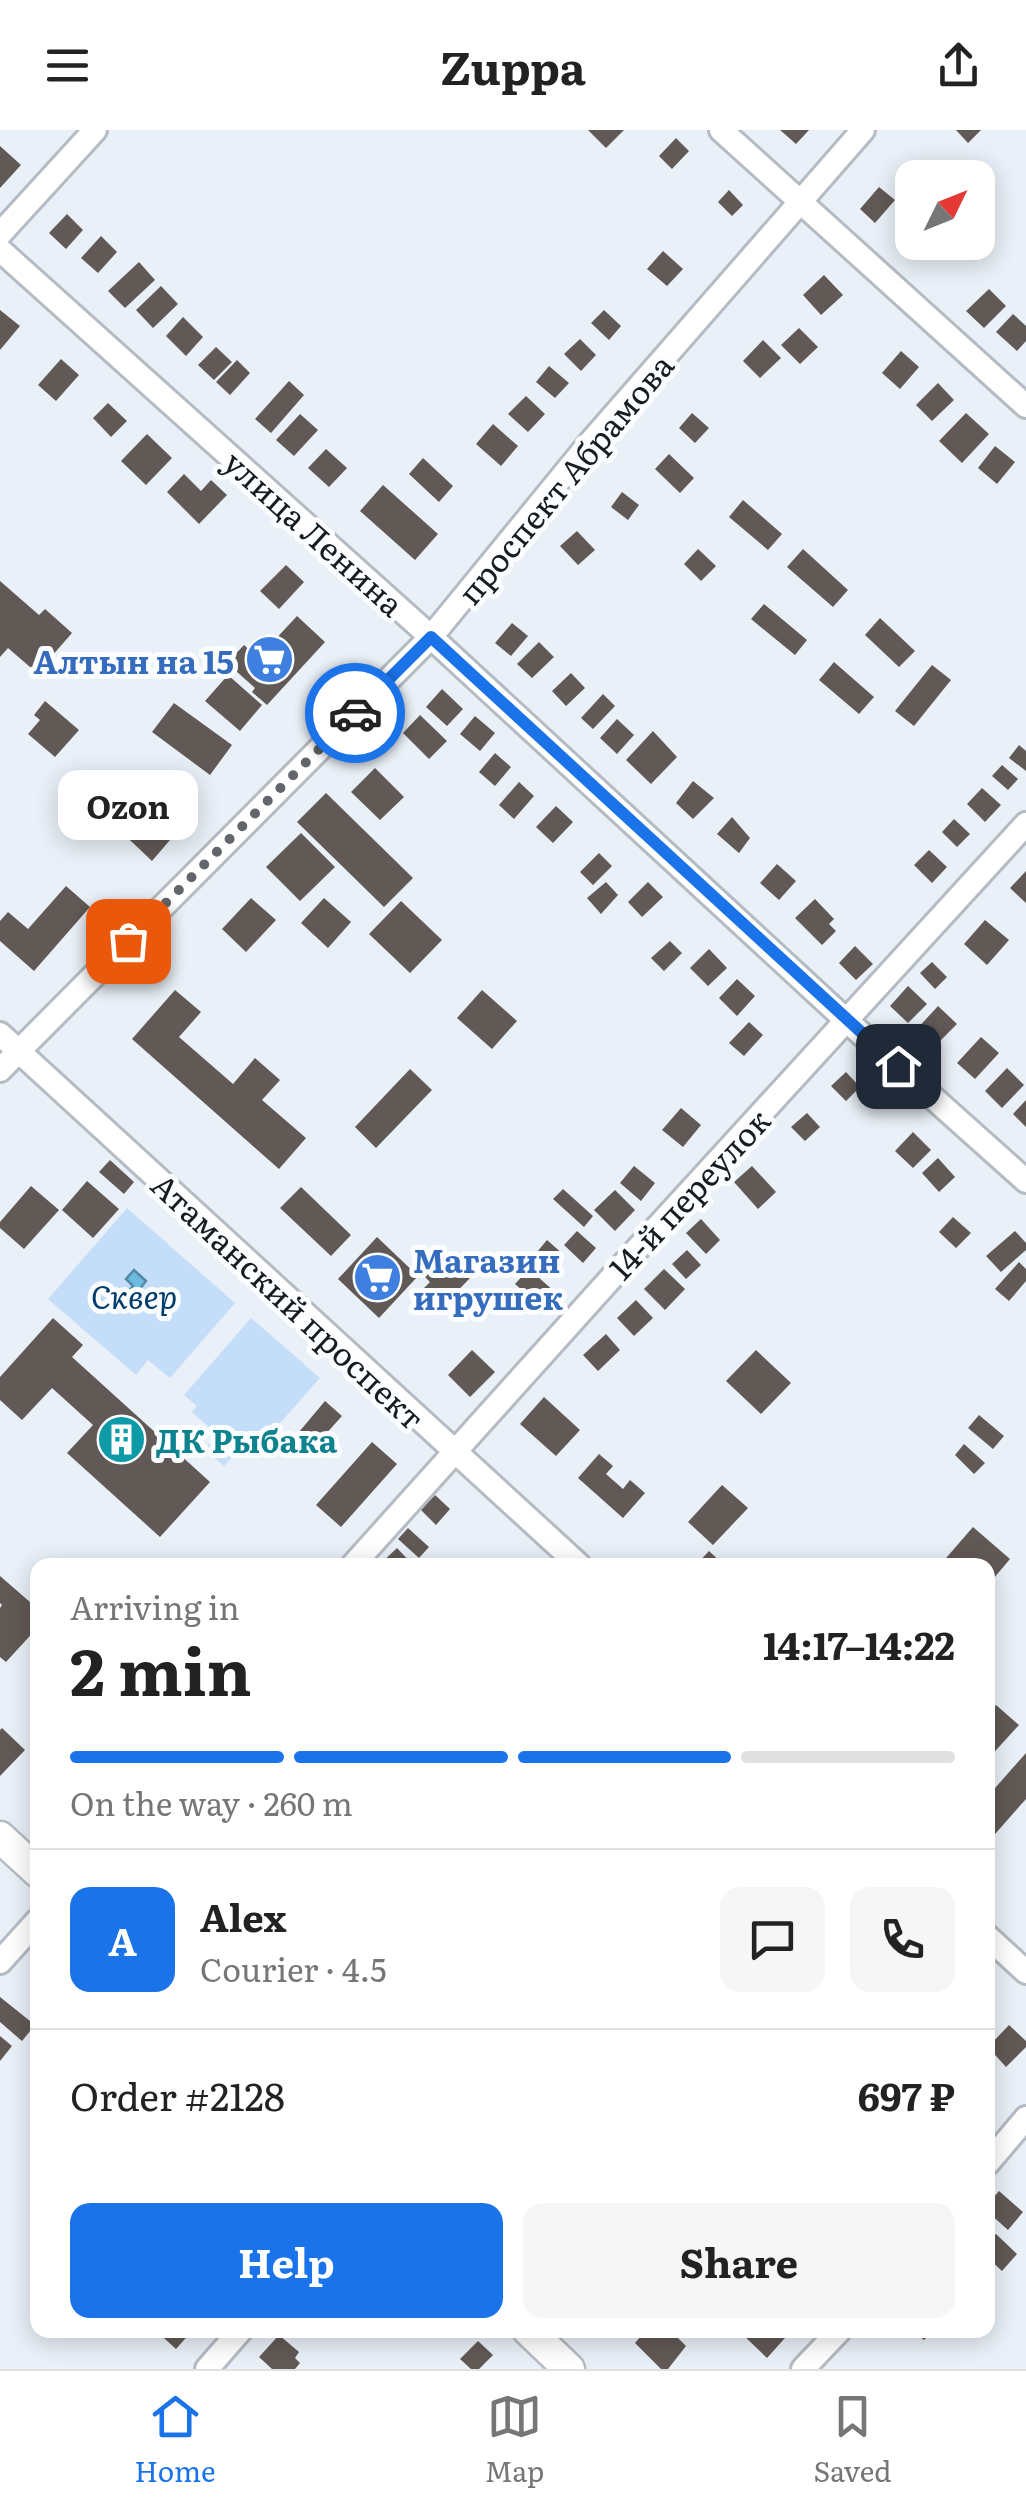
<!DOCTYPE html>
<html lang="en">
<head>
<meta charset="utf-8">
<style>
	:root { --surface:#fff; --page:#f6f6f6; --text:#222; --muted:#767676; --line:#e0e0e0; --accent:#1a73e8 }
	body { margin:0; font-family:Literata,serif; background:var(--page); color:var(--text); height:100vh; display:flex; flex-direction:column; font-size:38px; white-space:nowrap }
	* { box-sizing:border-box; margin:0 }
	p { font-size:32px; color:var(--muted) }
	.icon { flex:none; width:55px; height:55px; fill:none; stroke:currentColor; stroke-width:2; stroke-linecap:round; stroke-linejoin:round }
	.map { position:relative; flex:1; overflow:hidden }
	.details { position:absolute; left:30px; top:1428px; width:965px; height:780px; display:flex; flex-direction:column; background:var(--surface); border-radius:20px; box-shadow:0 5px 25px #0003 }
	.details>* { flex:none }
	.needle { width:65px; rotate:47deg }
	.controls { position:absolute; left:895px; top:30px; display:grid; gap:20px }
	.controls a { display:grid; place-items:center; width:100px; height:100px; border-radius:20px; background:var(--surface); box-shadow:0 5px 25px #0003; font-size:50px }
	.pin { position:absolute; display:grid; place-items:center; width:85px; height:85px; color:#fff; margin:-42px; border-radius:20px; box-shadow:0 5px 15px #0006 }
	.courier { position:absolute; display:grid; place-items:center; width:100px; height:100px; margin:-50px; border:8px solid #1a73e8; border-radius:50%; background:#fff; color:#222; box-shadow:0 2px 12px #0007 }
	.bubble { position:absolute; height:70px; border-radius:20px; background:var(--surface); box-shadow:0 5px 25px #0003; font-size:32px; font-weight:700; line-height:70px; text-align:center }
	.summary em { font-style:normal; font-weight:700 }
	.summary div { display:flex; flex-direction:column-reverse }
	.summary { display:flex; align-items:center; justify-content:space-between; height:170px; padding:0 40px }
	h1 { font-size:65px; font-weight:700; line-height:75px }
	.bar { display:grid; grid-template-columns:repeat(4,1fr); gap:15px 10px; align-content:center; height:120px; padding:0 40px }
	.bar i { height:12px; border-radius:8px; background:var(--line) }
	.bar .current { background:var(--accent) }
	.bar p { grid-column:span 4 }
	.line { display:flex; align-items:center; gap:25px; padding:0 40px; border-top:2px solid var(--line) }
	.line div { flex:1 }
	.round { display:grid; place-items:center; flex:none; width:105px; height:105px; border-radius:20px; background:var(--page) }
	.action { display:flex; gap:20px; margin-top:auto; padding:20px 40px }
	.action a { flex:1; height:115px; border-radius:20px; background:var(--accent); color:#fff; font-size:40px; font-weight:700; line-height:115px; text-align:center }
	.action a+a { background:var(--page); color:var(--text) }
	header { display:flex; justify-content:space-between; align-items:center; height:130px; padding:0 40px; background:var(--surface); font-size:45px; font-weight:700 }
	.menu { display:flex; justify-content:space-around; align-items:center; height:140px; border-top:2px solid var(--line); background:var(--surface); font-size:28px; color:var(--muted) }
	.menu a { display:grid; justify-items:center; gap:5px }
	.menu .current { color:var(--accent) }
	.map>svg:first-child { display:block }
	.green { fill:#c4defa }
	.water { fill:#6dbae1; stroke:#548aa6; stroke-width:2.5 }
	.building { fill:#615956 }
	.lines { fill:none; stroke-linecap:round; stroke-linejoin:round }
	.minor-casing { stroke:#b5bbc2; stroke-width:28 }
	.secondary-casing { stroke:#b5bbc2; stroke-width:35 }
	.minor { stroke:#fff; stroke-width:22 }
	.secondary { stroke:#fff; stroke-width:30 }
	.done { stroke:#62666a; stroke-width:10; stroke-dasharray:0 18 }
	.route { stroke:#1a73e8; stroke-width:12 }
	.labels { text-anchor:middle; dominant-baseline:central; stroke-width:10; stroke-linejoin:round; paint-order:stroke }
	.street-label { font-size:32px; fill:#191b1e; stroke:#fbfdfe }
	.shop-label { font-size:32px; font-weight:bold; fill:#366cbe; stroke:#fbfdfe; text-anchor:end }
	.park-label { font-size:32px; font-style:italic; fill:#003d6d; stroke:#fbfdfe }
	.culture-label { font-size:32px; font-weight:bold; fill:#0d838f; stroke:#fbfdfe; text-anchor:start }
</style>
</head>
<body>
<header><svg class="icon" aria-label="menu" viewBox="0 0 24 24"><path d="M4 6h16M4 12h16M4 18h16"/></svg>Zuppa<svg class="icon" aria-label="share" viewBox="0 0 24 24"><path d="M12 15V3M7 8l5-5 5 5M5 13v7h14v-7"/></svg></header>
<div class="map">
<svg width="1026" height="2239" viewBox="0 0 1026 2239">
	<rect width="100%" height="100%" fill="#e9f0f7"/>
	<path class="green" d="M127,1078l108,95 -65,75 -22,-18 -12,15 -88,-76z
		M251,1188l69,60 -70,79 -10,-9 -16,18 -19,-17 13,-14 -26,-23 5,-6 -13,-11z"/>
	<path class="water" d="M134,1140l12,11 -7,9 6,5 -9,9 -11,-9 8,-9 -7,-7z"/>
	<path class="building" d="M588,0h36l-18,18z
		M780,0h29l-13,14z
		M956,0h25l-13,13z
		M676,8l13,13 -17,18 -13,-13z
		M0,16l21,19 -21,23z
		M879,57l16,13 -20,23 -15,-14z
		M729,60l14,15 -11,11 -14,-14z
		M67,84l16,16 -17,19 -17,-16z
		M912,95v17h14l-14,14 -15,-15z
		M101,106l16,16 -19,21 -17,-15z
		M663,121l20,18 -16,17 -20,-17z
		M139,132l16,18 -30,28 -17,-17z
		M824,145l19,20 -22,20 -18,-20z
		M161,156l17,18 -25,24 -17,-18z
		M989,159l17,17 -22,22 -18,-17z
		M0,180l20,16 -20,24z
		M604,180l17,16 -12,14 -18,-17z
		M1013,184l13,12v15l-9,10 -21,-19z
		M183,187l20,20 -17,19 -20,-20z
		M799,198l19,19 -18,17 -19,-19z
		M580,209l16,16 -15,16 -17,-17z
		M763,210l18,18 -21,20 -17,-17z
		M216,217l16,15 -18,18 -16,-15z
		M901,221l18,16 -19,22 -18,-16z
		M61,229l18,16 -23,26 -18,-16z
		M237,230l13,13 -20,22 -14,-13z
		M549,236l20,17 -14,15 -19,-16z
		M289,251l15,14 -33,38 -16,-14z
		M938,253l16,17 -22,21 -16,-16z
		M526,266l19,18 -17,18 -20,-18z
		M108,273l19,18 -16,16 -18,-19z
		M692,283l17,15 -14,15 -16,-15z
		M966,283l23,21 -27,29 -23,-22z
		M300,284l18,16 -24,26 -18,-16z
		M493,294l25,22 -17,20 -25,-22z
		M147,304l25,24 -26,27 -25,-24z
		M995,316l20,16 -18,22 -19,-16z
		M326,319l21,19 -18,19 -21,-19z
		M669,324l25,24 -14,15 -25,-24z
		M423,328l30,28 -14,16 -30,-28z
		M184,344l17,17 10,-11 16,15 -28,29 -32,-32z
		M383,355l55,49 -23,26 -55,-49z
		M622,362l17,13 -11,15 -17,-13z
		M743,370l39,34 -14,16 -39,-33z
		M577,401l18,19 -17,15 -18,-19z
		M698,419l18,17 -15,15 -17,-17z
		M803,419l45,41 -15,17 -46,-40z
		M286,435l18,17 -25,27 -19,-18z
		M0,451l39,34 6,-6 27,24 -35,40 -29,-25 -8,9z
		M764,474l43,36 -12,15 -44,-36z
		M297,486l28,26 -58,63 -15,-13 3,-4 -28,-25 17,-18 14,13z
		M880,488l35,33 -16,16 -34,-32z
		M512,493l16,13 -17,20 -16,-13z
		M539,512l15,15 -22,21 -15,-14z
		M834,532l40,35 -15,17 -40,-34z
		M932,535l19,15 -37,46 -19,-15z
		M571,543l14,15 -19,18 -14,-15z
		M228,545l34,30 -22,26 -35,-30z
		M442,559l21,20 -16,17 -21,-19z
		M603,564l12,12 -22,23 -12,-11z
		M45,571l34,29 -24,27 -27,-23 12,-14 -6,-5z
		M174,573l58,42 -22,30 -58,-43z
		M420,585l27,26 -18,18 -26,-26z
		M475,586l20,17 -15,18 -20,-17z
		M617,589l17,16 -17,19 -17,-16z
		M653,601l24,26 -26,27 -25,-24z
		M1019,615l7,6v20l-17,-13z
		M495,623l16,14 -16,19 -16,-14z
		M1002,635l16,14 -10,11 -16,-14z
		M375,638l29,29 -24,23 -29,-28z
		M693,651l21,17 -21,21 -17,-16z
		M519,652l15,14 -20,23 -15,-14z
		M149,655l39,34 -36,42 -39,-37z
		M982,658l19,17 -16,17 -18,-18z
		M326,663l87,85 -29,29 -87,-85z
		M556,676l17,16 -20,21 -17,-16z
		M732,687l18,21 -11,15 -22,-19z
		M954,689l16,15 -13,13 -15,-15z
		M301,703l34,34 -35,34 -34,-34z
		M929,720l18,17 -15,16 -18,-18z
		M599,723l13,13 -19,19 -13,-13z
		M777,734l19,17 -17,19 -19,-17z
		M1026,741v32l-16,-15z
		M606,752l12,13 -17,19 -14,-16z
		M648,752l15,15 -21,20 -14,-15z
		M66,756l24,21 -56,64 -34,-30v-20l8,-9 20,17z
		M251,768l25,22 -30,32 -24,-23z
		M324,768l27,24 -23,26 -27,-25z
		M815,769l19,20 -5,5 7,7 -14,14 -27,-27z
		M401,771l41,39 -32,33 -41,-39z
		M985,790l24,20 -22,25 -23,-21z
		M670,811l12,12 -18,18 -13,-13z
		M855,816l18,18 -17,16 -17,-17z
		M709,819l18,19 -19,18 -18,-18z
		M932,832l15,15 -12,12 -15,-16z
		M737,849l18,17 -18,20 -18,-18z
		M908,856l19,18 -19,19 -18,-17z
		M175,860l26,22 -22,25 54,47 22,-26 25,22 -18,20 44,38 -27,31 -147,-130z
		M482,860l35,31 -25,28 -35,-31z
		M938,876l19,18 -23,23 -18,-17z
		M749,892l14,13 -19,21 -15,-13z
		M981,907l18,16 -24,26 -18,-16z
		M1007,938l17,17 -22,23 -17,-17z
		M410,939l22,21 -56,58 -21,-21z
		M846,942l14,15 -14,14 -15,-15z
		M1026,970v27l-13,-13z
		M681,978l20,17 -18,22 -21,-17z
		M807,983l13,14 -15,14 -14,-14z
		M913,1002l18,18 -18,18 -18,-17z
		M938,1028l17,19 -16,15 -17,-19z
		M110,1030l24,22 -10,12 -25,-22z
		M634,1036l21,17 -14,18 -21,-18z
		M752,1036l24,26 -18,17 -24,-27z
		M87,1051l32,28 -26,29 -31,-28z
		M31,1056l28,24 -35,39 -24,-21v-6z
		M301,1057l50,48 -20,21 -51,-48z
		M563,1059l30,27 -9,11 -31,-28z
		M615,1060l20,20 -20,21 -21,-21z
		M953,1087l18,16 -15,15 -17,-16z
		M701,1089l19,21 -14,14 -20,-21z
		M577,1101l19,17 -13,15 -19,-18z
		M1015,1101l11,12v7l-25,22 -15,-16z
		M377,1107l41,39 -39,42 -41,-39z
		M547,1110l17,15 -15,18 -17,-15z
		M442,1119l29,28 -34,35 -19,-18 12,-12 -10,-10z
		M687,1120l14,15 -15,14 -14,-15z
		M1019,1132l7,7v12l-17,20 -14,-12z
		M529,1139l26,23 -14,15 -26,-23z
		M664,1139l21,20 -20,21 -21,-21z
		M636,1170l17,18 -19,18 -17,-18z
		M53,1188l30,27 -11,12 138,125 -50,55 -93,-84 26,-28 -41,-37 -30,32 -22,-20v-23z
		M606,1204l14,16 -22,21 -15,-16z
		M472,1220l23,22 -25,25 -22,-22z
		M756,1220l35,33 -30,31 -35,-33z
		M544,1267l36,33 -24,26 -36,-32z
		M325,1271l17,15 -27,30 -16,-14z
		M979,1285l25,21 -11,13 -25,-21z
		M372,1312l25,22 -56,63 -25,-22z
		M964,1314l21,19 -11,11 -19,-19z
		M599,1324l14,12 -7,8 17,15 7,-9 15,13 -22,25 -45,-40z
		M722,1355l26,23 -35,37 -25,-23z
		M435,1365l15,14 -14,16 -15,-15z
		M973,1397l37,32 -22,26v-20h-48z
		M408,1398l21,19 -10,11 -21,-19z
		M397,1418l16,17h-34z
		M709,1421l15,14h-28z
		M0,1446l38,33v18l-32,35 -6,-5v-49l2,-3 -2,-2z
		M996,1575l23,20 -31,34v-44z
		M2,1598l23,22 -25,26v-46z
		M1026,1623v46l-38,43v-46z
		M0,1867l35,28 -13,16 -22,-19z
		M1009,1895l17,16v6l-20,20 -18,-20z
		M0,1906l12,10 -12,15z
		M999,2061l24,21 -15,18 -20,-18v-8z
		M996,2104l21,20 -15,17 -14,-13v-15z
		M155,2200h33l3,2 -15,17z
		M646,2200h24l16,16 -18,23h-7l-26,-26z
		M744,2200h33l8,8 -18,20 -26,-25z
		M911,2200h23l-10,10z
		M279,2205l20,17 -4,6 5,5 -5,6h-23l-13,-12z
		M478,2211l15,14 -14,14h-8l-11,-10z"/>
	<g class="lines">
		<defs>
			<path id="minor" d="M721,0l305,276
				M0,104l95,-104
				M0,120l431,387 416,384 179,160
				M0,904l579,531
				M0,940l431,-433 157,-192 275,-315
				M353,1435l296,-329 377,-412
				M988,1807l38,35
				M0,1832l38,-42
				M988,2033l38,-45
				M207,2239l34,-39
				M803,2239l37,-39"/>
			<path id="secondary" d="M0,1707l38,35
				M528,2200l41,39"/>
		</defs>
		<use href="#minor" class="minor-casing"/>
		<use href="#secondary" class="secondary-casing"/>
		<use href="#minor" class="minor"/>
		<use href="#secondary" class="secondary"/>
	</g>
	<g class="lines">
		<path class="done" d="M128,811l227,-228"/>
		<path class="route" d="M355,583l76,-76 467,429"/>
	</g>
	<defs>
		<symbol id="supermarket-disc" viewBox="-11 -11 22 22"><circle r="9.5" fill="#3f7fe0" stroke="#fbfdfe"/><path d="M-6-5.5h2.5l.6 2H6L4.5 2H-2.5L-4.4-4H-6ZM-1.5 3.2a1.3 1.3 0 1 0 .1 0ZM3 3.2a1.3 1.3 0 1 0 .1 0Z" fill="#fff"/></symbol>
		<symbol id="building-disc" viewBox="-11 -11 22 22"><circle r="9.5" fill="#0f9aa8" stroke="#fbfdfe"/><path d="M-4-6H4V6H1V3H-1V6H-4ZM-2.5-4.3h1.7v1.8h-1.7ZM.8-4.3h1.7v1.8H.8ZM-2.5-1h1.7V.8h-1.7ZM.8-1h1.7V.8H.8Z" fill="#fff"/></symbol>
	</defs>
	<g fill-rule="evenodd">
		<use href="#supermarket-disc" x="242" y="502" width="55" height="55"/>
		<use href="#supermarket-disc" x="350" y="1120" width="55" height="55"/>
		<use href="#building-disc" x="94" y="1282" width="55" height="55"/>
	</g>
	<g class="labels">
		<g class="street-label">
			<text transform="translate(564 348) rotate(-50)">проспект Абрамова</text>
			<text transform="translate(315 402) rotate(42)">улица Ленина</text>
			<text transform="translate(688 1063) rotate(-47)">14-й переулок</text>
			<text transform="translate(289 1170) rotate(43)">Атаманский проспект</text>
		</g>
		<g class="shop-label">
			<text x="234" y="530">Алтын на 15</text>
			<text x="413" y="1129" text-anchor="start">Магазин<tspan x="413" dy="37">игрушек</tspan></text>
		</g>
		<g class="park-label">
			<text x="134" y="1165">Сквер</text>
		</g>
		<g class="culture-label">
			<text x="156" y="1309">ДК Рыбака</text>
		</g>
	</g>
</svg>
<div class="controls">
<a><svg class="needle" viewBox="-14 -14 28 28"><path d="M0-13l5 13h-10z" fill="#e53935"/><path d="M0 13l5-13h-10z" fill="#767676"/></svg></a>
</div>
<div class="pin" style="left:128px;top:811px;background:#ea580c"><svg class="icon" aria-label="bag" viewBox="0 0 24 24"><path d="M5 8h14l-1 12H6zM9 8a3 3 0 0 1 6 0"/></svg></div>
<div class="pin" style="left:898px;top:936px;background:#1f2937"><svg class="icon" aria-label="home" viewBox="0 0 24 24"><path d="M3 11l9-7 9 7M6 9v11h12V9"/></svg></div>
<div class="courier" style="left:355px;top:583px"><svg class="icon" aria-label="car" viewBox="0 0 24 24"><path d="M5 17H2v-5l4-1 3-4h7l3 4 3 1v5h-3M9 17h6M6 11h13"/><circle cx="7" cy="17" r="2"/><circle cx="17" cy="17" r="2"/></svg></div>
<div class="bubble" style="left:58px;top:640px;width:140px">Ozon</div>
<section class="details">
<div class="summary"><div><h1>2 min</h1><p>Arriving in</p></div><em>14:17–14:22</em></div>
<div class="bar"><i class="current"></i><i class="current"></i><i class="current"></i><i></i><p>On the way · 260 m</p></div>
<div class="line" style="height:180px"><b class="round" style="background:var(--accent);color:#fff">A</b><div><b>Alex</b><p>Courier · 4.5</p></div><a class="round"><svg class="icon" aria-label="chat" viewBox="0 0 24 24"><path d="M4 5h16v11H9l-5 4z"/></svg></a><a class="round"><svg class="icon" aria-label="phone" viewBox="0 0 24 24"><path d="M5 4h4l2 5-3 2q2 4 5 5l2-3 5 2v4C11 20 4 13 5 4z"/></svg></a></div>
<div class="line" style="height:130px"><div>Order #2128</div><b>697 ₽</b></div>
<div class="action"><a>Help</a><a>Share</a></div>
</section>
</div>
<nav class="menu">
<a class="current"><svg class="icon" aria-label="home" viewBox="0 0 24 24"><path d="M3 11l9-7 9 7M6 9v11h12V9"/></svg>Home</a>
<a><svg class="icon" aria-label="map" viewBox="0 0 24 24"><path d="M3 6l6-2 6 2 6-2v14l-6 2-6-2-6 2zM9 4v14M15 6v14"/></svg>Map</a>
<a><svg class="icon" aria-label="saved" viewBox="0 0 24 24"><path d="M7 4h10v16l-5-4-5 4z"/></svg>Saved</a>
</nav>
</body>
</html>
